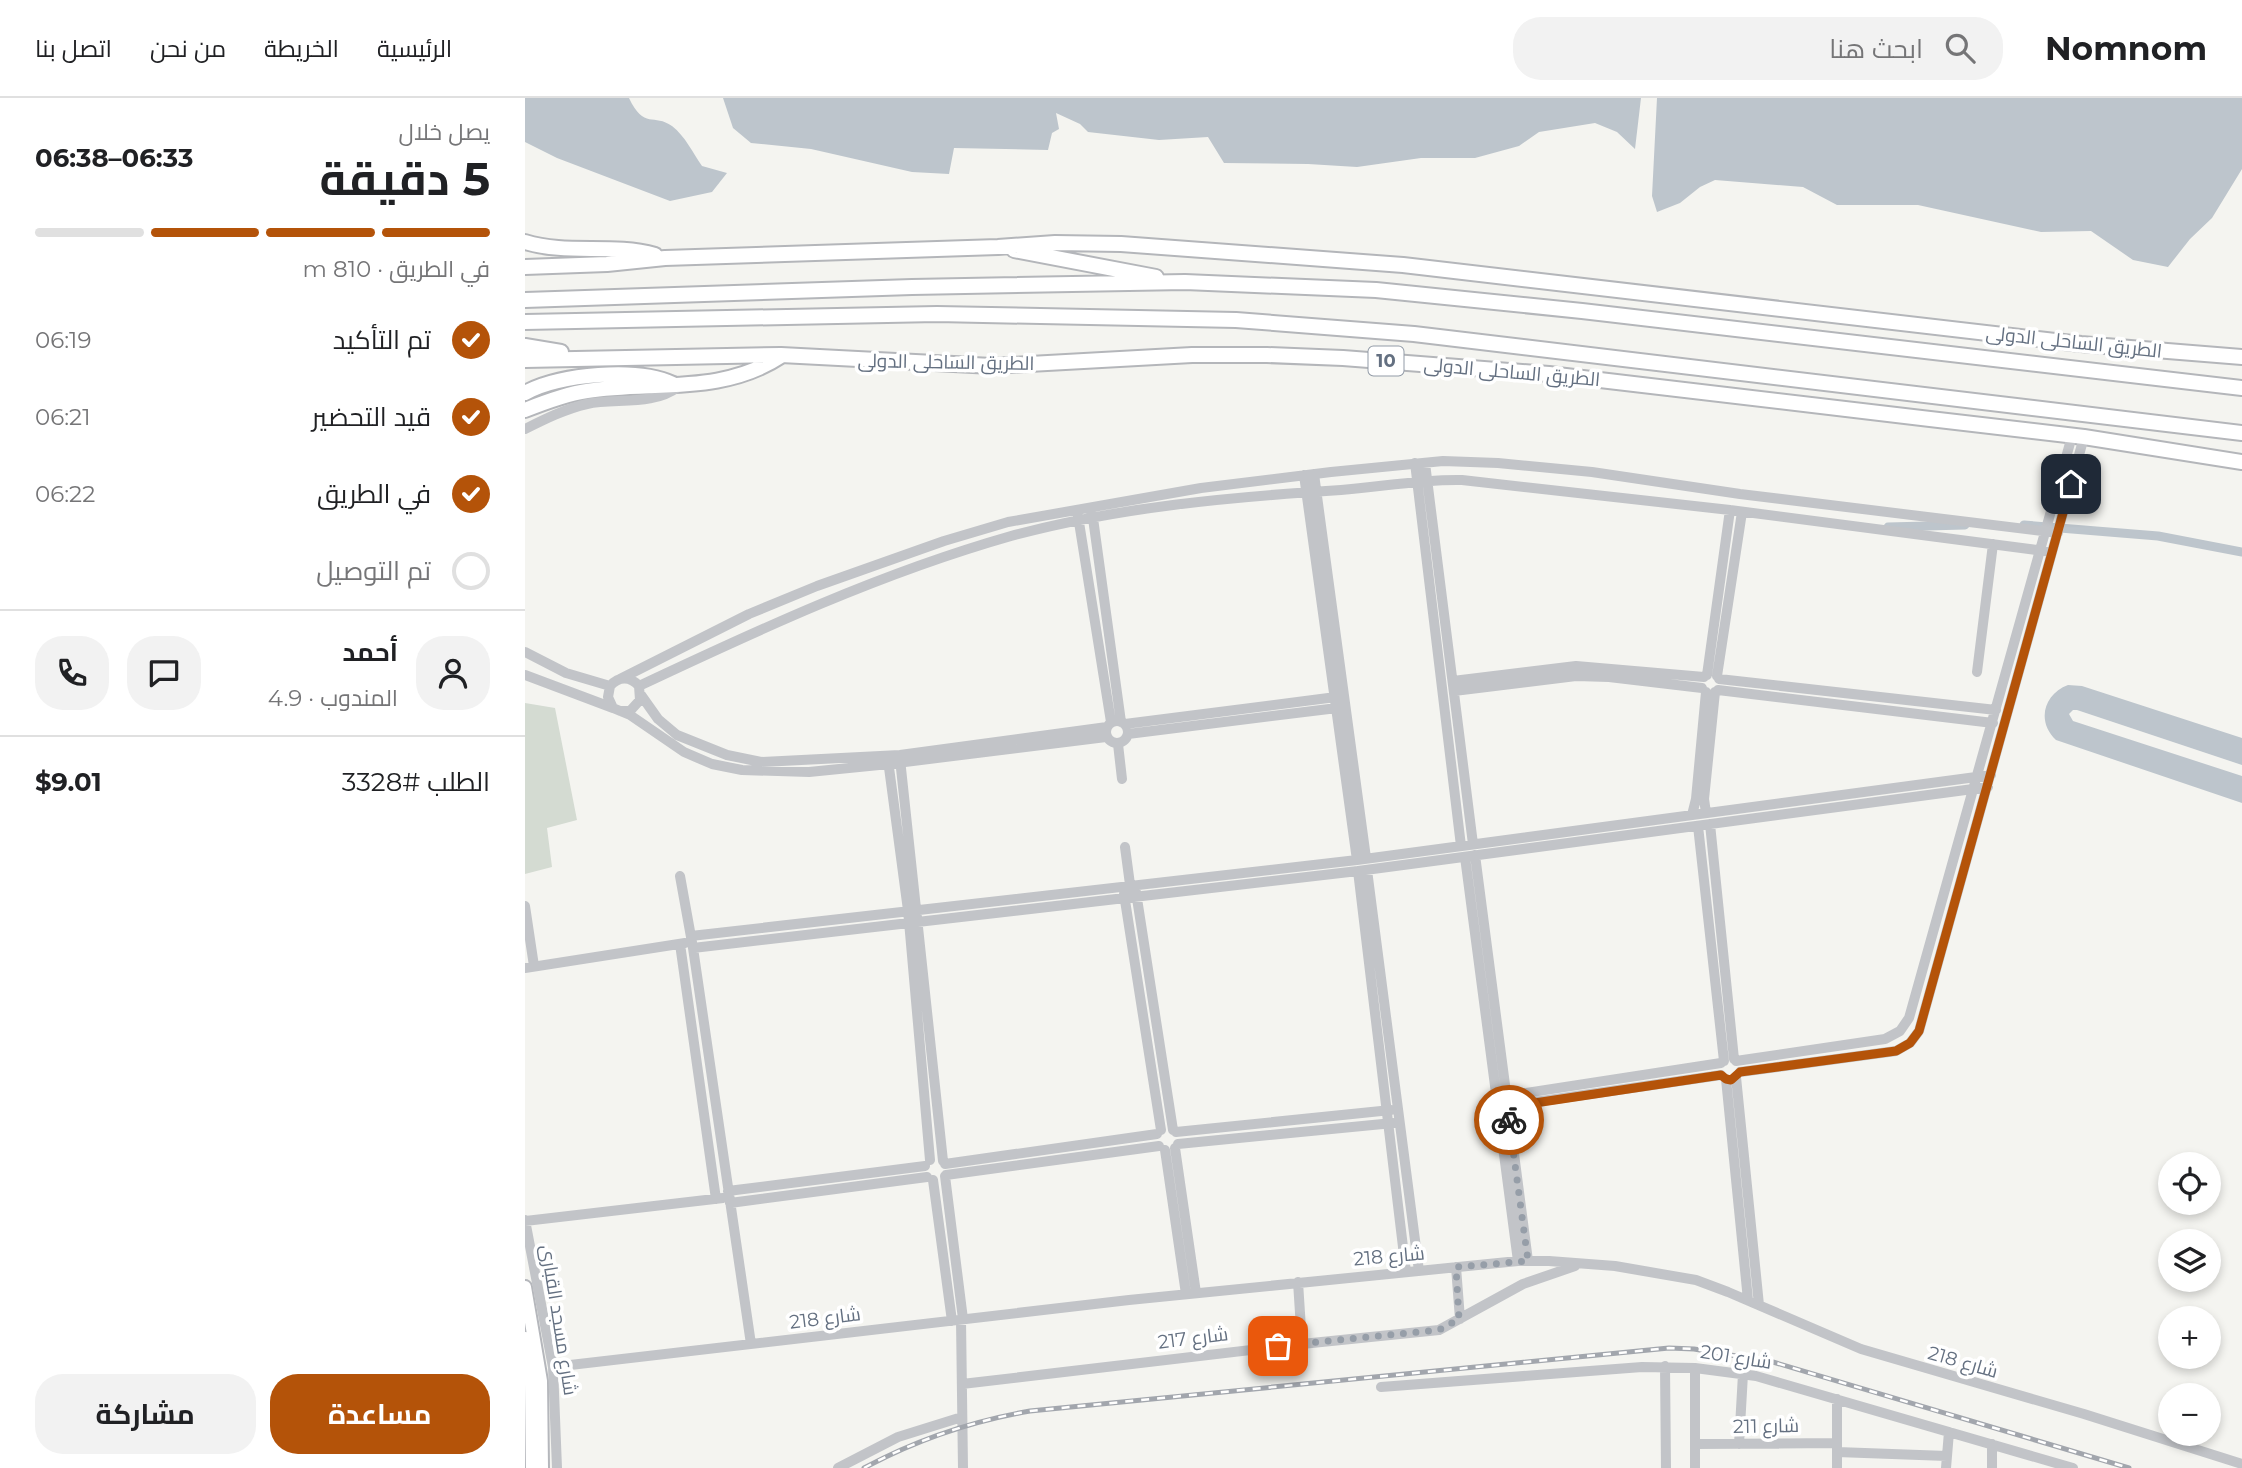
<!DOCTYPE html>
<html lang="ar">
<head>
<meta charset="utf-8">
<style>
	:root { --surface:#fff; --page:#f2f2f2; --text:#202124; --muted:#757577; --line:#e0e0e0; --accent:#b45309 }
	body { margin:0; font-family:Montserrat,Cairo,sans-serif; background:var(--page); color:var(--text); direction:rtl; height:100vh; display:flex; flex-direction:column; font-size:26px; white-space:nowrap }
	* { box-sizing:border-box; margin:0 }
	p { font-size:23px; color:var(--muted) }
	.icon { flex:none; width:38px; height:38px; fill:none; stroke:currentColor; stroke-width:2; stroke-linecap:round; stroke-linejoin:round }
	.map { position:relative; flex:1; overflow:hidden; direction:ltr }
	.side { display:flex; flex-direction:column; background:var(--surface); width:525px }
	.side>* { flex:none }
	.fabs { position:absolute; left:1633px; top:1054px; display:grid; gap:14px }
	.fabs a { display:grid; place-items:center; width:63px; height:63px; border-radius:50%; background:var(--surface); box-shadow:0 4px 10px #0003; font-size:35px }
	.pin { position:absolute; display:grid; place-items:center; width:60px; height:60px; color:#fff; margin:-30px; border-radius:14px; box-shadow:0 4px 10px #0006 }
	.courier { position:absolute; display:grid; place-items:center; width:70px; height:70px; margin:-35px; border:5px solid #b45309; border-radius:50%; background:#fff; color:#222; box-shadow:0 2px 9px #0007 }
	.summary em { font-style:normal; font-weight:700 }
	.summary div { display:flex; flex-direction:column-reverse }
	.summary { display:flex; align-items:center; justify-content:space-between; height:119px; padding:0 35px }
	h1 { font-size:46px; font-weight:700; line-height:52px }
	.bar { display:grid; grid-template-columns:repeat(4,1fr); gap:10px 7px; align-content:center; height:84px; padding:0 35px }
	.bar i { height:9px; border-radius:5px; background:var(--line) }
	.bar .current { background:var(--accent) }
	.bar p { grid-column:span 4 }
	.line { display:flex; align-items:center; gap:18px; padding:0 35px; border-top:2px solid var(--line) }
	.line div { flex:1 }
	.round { display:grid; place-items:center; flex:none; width:74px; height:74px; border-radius:28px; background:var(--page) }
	ol { padding:0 35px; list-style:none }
	li { display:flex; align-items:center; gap:21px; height:77px }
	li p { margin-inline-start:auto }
	li .icon { padding:7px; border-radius:50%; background:var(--accent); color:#fff; stroke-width:4 }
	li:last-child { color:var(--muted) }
	li i { width:38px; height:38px; border:4px solid var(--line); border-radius:50% }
	.primary-button { display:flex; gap:14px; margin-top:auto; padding:14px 35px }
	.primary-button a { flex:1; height:80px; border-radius:28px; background:var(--accent); color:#fff; font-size:28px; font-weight:700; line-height:80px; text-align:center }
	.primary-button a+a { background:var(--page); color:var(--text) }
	header { display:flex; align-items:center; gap:42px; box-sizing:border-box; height:98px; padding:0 35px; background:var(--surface); border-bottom:2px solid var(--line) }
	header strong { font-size:33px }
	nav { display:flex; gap:38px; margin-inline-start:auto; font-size:24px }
	.search { width:490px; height:63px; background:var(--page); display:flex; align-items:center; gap:18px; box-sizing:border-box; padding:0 24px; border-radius:28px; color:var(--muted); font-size:26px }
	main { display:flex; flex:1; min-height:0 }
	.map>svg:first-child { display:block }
	.grass { fill:#d4dbd2 }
	.water { fill:#bdc5cc }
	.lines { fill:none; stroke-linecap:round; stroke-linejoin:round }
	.canal { stroke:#bdc5cc; stroke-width:9 }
	.major-casing { stroke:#b5b7bc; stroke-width:16 }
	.highway-casing { stroke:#b4b6ba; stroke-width:18 }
	.minor { stroke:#c2c4c8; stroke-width:10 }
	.major { stroke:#fff; stroke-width:12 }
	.highway { stroke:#fff; stroke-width:14 }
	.rail-casing { stroke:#a2a6ad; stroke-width:5 }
	.rail { stroke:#fff; stroke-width:2.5; stroke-dasharray:8; stroke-linecap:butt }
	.done { stroke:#969ea8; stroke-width:7; stroke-dasharray:0 12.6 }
	.route { stroke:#b45309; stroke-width:9 }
	.labels { text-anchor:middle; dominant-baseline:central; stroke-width:7; stroke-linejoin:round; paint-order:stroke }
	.shield { fill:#fff; stroke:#929ba7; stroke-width:2 }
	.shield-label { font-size:18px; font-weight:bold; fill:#647081 }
	.street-label { font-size:19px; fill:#647081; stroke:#fff }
</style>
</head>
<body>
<header>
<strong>Nomnom</strong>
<div class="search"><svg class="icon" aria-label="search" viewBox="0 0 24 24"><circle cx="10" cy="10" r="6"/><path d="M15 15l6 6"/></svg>ابحث هنا</div>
<nav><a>الرئيسية</a><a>الخريطة</a><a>من نحن</a><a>اتصل بنا</a></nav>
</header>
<main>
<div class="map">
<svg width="1717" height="1370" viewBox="0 0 1717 1370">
	<rect width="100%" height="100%" fill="#f4f4f0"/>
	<path class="grass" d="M0,605l30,5 22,112 -30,8 5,39 -27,7z"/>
	<path class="water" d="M0,0h104c15,32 25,15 43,28 13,10 21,27 30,40l25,7 -15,19 -42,9 -113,-43 -32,-16z
		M198,0h918l-6,51 -18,-17 -22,-9 -56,9 -20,14 -44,12h-54l-64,9 -49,-3 -84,-1 -16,-26 -49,3 -71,-8 -8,-8 -24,-11 3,16 -7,4 -4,17 -94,-2 -5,26 -37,-2 -101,-23 -60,-6 -18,-15z
		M1132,0h585v71l-30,49 -22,21 -22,28 -35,-7 -42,-29 -50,1 -123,-27h-81l-34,-18 -88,-7 -15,7 -20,16 -23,9 -5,-16z
		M1543,587l14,1 160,52v27l-165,-55h-4l-4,4 4,7 169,55v27l-186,-63c-20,-19 -12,-46 12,-55z"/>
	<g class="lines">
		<path class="canal" d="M1499,427l134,11 84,16
			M1363,429l77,-2"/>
		<defs>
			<path id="major" d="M0,1189l16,94 1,87
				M0,1240l6,46 1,84"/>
			<path id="highway" d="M0,144c43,13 87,1 130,13
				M489,152l142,27
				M0,169l82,-3 58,-6 333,-11 57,-4 66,1 282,21 678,79 161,13
				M0,202l387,-13 273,-5 191,8 206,21 660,77
				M0,224l412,-8 299,6 178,14 828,99
				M0,248l36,6
				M0,262l256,-5 211,11 200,-11h75l76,3 206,16 381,45 154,18 158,25
				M0,295c35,-19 112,-26 148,-9
				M0,312c20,-8 41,-16 62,-19 66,-10 135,4 194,-35"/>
		</defs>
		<use href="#major" class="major-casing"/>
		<use href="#highway" class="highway-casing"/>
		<path class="minor" d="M0,331c20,-10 40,-20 62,-25 29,-6 66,2 91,-17
			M890,365l46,383
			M900,365l48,381
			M789,376l52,384
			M779,377l53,385
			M567,413l29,211
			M553,418l33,206
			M0,554l41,21 44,13
			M1452,574l16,-128
			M0,577l88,33
			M1182,577l23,-165
			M1192,578l25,-164
			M95,581l129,-65 68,-28 127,-45 64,-19 193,-34 130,-16 112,-11 55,2 94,9 148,22 318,39
			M1194,581l277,31
			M928,583l123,-15 128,11
			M114,588c121,-57 242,-113 372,-150 107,-29 220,-39 330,-46 40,-3 80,-11 121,-10l268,30 322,42
			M1193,592l275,33
			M929,593l122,-15 33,1 93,11
			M116,597l17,24 19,16 50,20 34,7 139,-7 207,-28
			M95,613h10l10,-11 -1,-14c-9,-10 -20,-10 -29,0l-2,11 5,11 17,7 54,37 28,12 30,6 67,2 80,-8 217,-27
			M581 634a11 11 0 1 1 22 0a11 11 0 1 1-22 0Z
			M600,626l211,-27
			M603,636l209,-26
			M593,646l4,35
			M375,661l43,402
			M363,662l20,150 22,250
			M1181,715l-2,-14 11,-107
			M1167,717l4,-16 10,-107
			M1185,726l24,235
			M1173,728l26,235
			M600,749l6,45
			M950,757l53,406
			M940,759l53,404
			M842,772l52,401
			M833,773l48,401
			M155,778l13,72 58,396
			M611,794l37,238
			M599,796l37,236
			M0,808l9,60
			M166,838l666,-76 634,-85
			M155,846l36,255
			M168,850l665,-77 630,-84
			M0,870l160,-25
			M1211,963l149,-22 15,-8 9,-13 163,-582
			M1215,974l156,-21 14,-8 9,-12 165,-594
			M1211,979l23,228
			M1201,981l22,221
			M981,998l215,-33
			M983,1008l213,-31
			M651,1034l215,-22
			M653,1046l215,-21
			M650,1050l21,145
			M640,1052l21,144
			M420,1066l212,-30
			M421,1077l213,-29
			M420,1078l18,143
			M408,1082l19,141
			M203,1093l197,-25
			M205,1105l197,-26
			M0,1122l28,147 4,101
			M0,1123l198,-23
			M931,1169l4,52
			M773,1184l4,62
			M436,1222l2,148
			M1140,1268l1,102
			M28,1269l576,-67 389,-39h31l66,5 81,14 32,12 133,57 223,65 158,50
			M1170,1270v100
			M437,1286l340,-40 137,-14 84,-46 52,-18
			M856,1289l261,-20 53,1 61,8 317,92
			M1170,1346l142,-1
			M1214,1346l4,-70
			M1312,1354l110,4
			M313,1370l60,-31 64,-20
			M1312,1370v-69
			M1421,1370l3,-36
			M1467,1370v-24"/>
		<use href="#major" class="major"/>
		<use href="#highway" class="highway"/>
		<defs>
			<path id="rail" d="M339,1370c52,-28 108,-47 166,-57l639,-63 25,1 79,13 356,106"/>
		</defs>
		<use href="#rail" class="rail-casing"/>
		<use href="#rail" class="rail"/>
	</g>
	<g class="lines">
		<path class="done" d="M753,1248l161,-16 20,-11 -3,-52 72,-6 -19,-141"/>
		<path class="route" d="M984,1022l-1,-13 213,-32 5,4 5,1 9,-8 156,-21 14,-8 9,-12 152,-547"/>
	</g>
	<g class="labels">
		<rect class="shield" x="843.5" y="248.5" width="35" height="29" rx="5"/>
		<g class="shield-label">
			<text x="861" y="263">10</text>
		</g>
		<g class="street-label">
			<text transform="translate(1549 244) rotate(6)">الطريق الساحلى الدولى</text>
			<text transform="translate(421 264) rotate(1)">الطريق الساحلى الدولى</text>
			<text transform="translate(987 274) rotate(5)">الطريق الساحلى الدولى</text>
			<text transform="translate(864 1158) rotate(-5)">شارع 218</text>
			<text transform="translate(300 1220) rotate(-7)">شارع 218</text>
			<text transform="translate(34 1222) rotate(81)">شارع مسجد القبارى</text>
			<text transform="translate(668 1240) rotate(-7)">شارع 217</text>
			<text transform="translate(1211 1259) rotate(9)">شارع 201</text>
			<text transform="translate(1438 1264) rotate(16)">شارع 218</text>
			<text transform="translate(1241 1328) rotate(-1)">شارع 211</text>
		</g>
	</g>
</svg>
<div class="fabs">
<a><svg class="icon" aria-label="locate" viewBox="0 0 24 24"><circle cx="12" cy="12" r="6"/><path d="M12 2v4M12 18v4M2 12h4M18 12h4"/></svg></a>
<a><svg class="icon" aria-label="layers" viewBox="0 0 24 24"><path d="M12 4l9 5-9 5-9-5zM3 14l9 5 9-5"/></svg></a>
<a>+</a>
<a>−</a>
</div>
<div class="pin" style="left:753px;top:1248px;background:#ea580c"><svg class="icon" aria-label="bag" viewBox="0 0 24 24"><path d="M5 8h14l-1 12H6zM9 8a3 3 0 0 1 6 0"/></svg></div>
<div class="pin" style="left:1546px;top:386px;background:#1f2937"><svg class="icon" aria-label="home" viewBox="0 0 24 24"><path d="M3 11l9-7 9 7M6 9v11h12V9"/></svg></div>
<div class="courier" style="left:984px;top:1022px"><svg class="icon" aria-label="bike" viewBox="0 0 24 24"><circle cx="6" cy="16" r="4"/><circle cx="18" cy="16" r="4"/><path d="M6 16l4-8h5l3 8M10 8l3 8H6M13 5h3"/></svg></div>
</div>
<section class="side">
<div class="summary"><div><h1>5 دقيقة</h1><p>يصل خلال</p></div><em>06:33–06:38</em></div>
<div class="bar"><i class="current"></i><i class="current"></i><i class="current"></i><i></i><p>في الطريق · 810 m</p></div>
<ol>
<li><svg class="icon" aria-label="check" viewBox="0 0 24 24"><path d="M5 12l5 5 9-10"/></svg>تم التأكيد<p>06:19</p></li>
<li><svg class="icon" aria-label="check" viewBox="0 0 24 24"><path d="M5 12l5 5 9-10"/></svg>قيد التحضير<p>06:21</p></li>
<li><svg class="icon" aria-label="check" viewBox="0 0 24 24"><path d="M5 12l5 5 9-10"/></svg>في الطريق<p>06:22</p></li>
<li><i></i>تم التوصيل</li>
</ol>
<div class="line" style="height:126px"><a class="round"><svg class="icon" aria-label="person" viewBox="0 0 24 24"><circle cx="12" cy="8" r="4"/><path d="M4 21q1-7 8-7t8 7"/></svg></a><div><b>أحمد</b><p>المندوب · 4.9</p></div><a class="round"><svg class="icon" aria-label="chat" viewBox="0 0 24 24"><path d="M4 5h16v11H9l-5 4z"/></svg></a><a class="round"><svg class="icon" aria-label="phone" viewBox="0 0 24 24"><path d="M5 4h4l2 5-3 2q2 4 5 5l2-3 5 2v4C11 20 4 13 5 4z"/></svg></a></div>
<div class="line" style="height:91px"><div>الطلب #3328</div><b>$9.01</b></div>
<div class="primary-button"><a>مساعدة</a><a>مشاركة</a></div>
</section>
</main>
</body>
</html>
